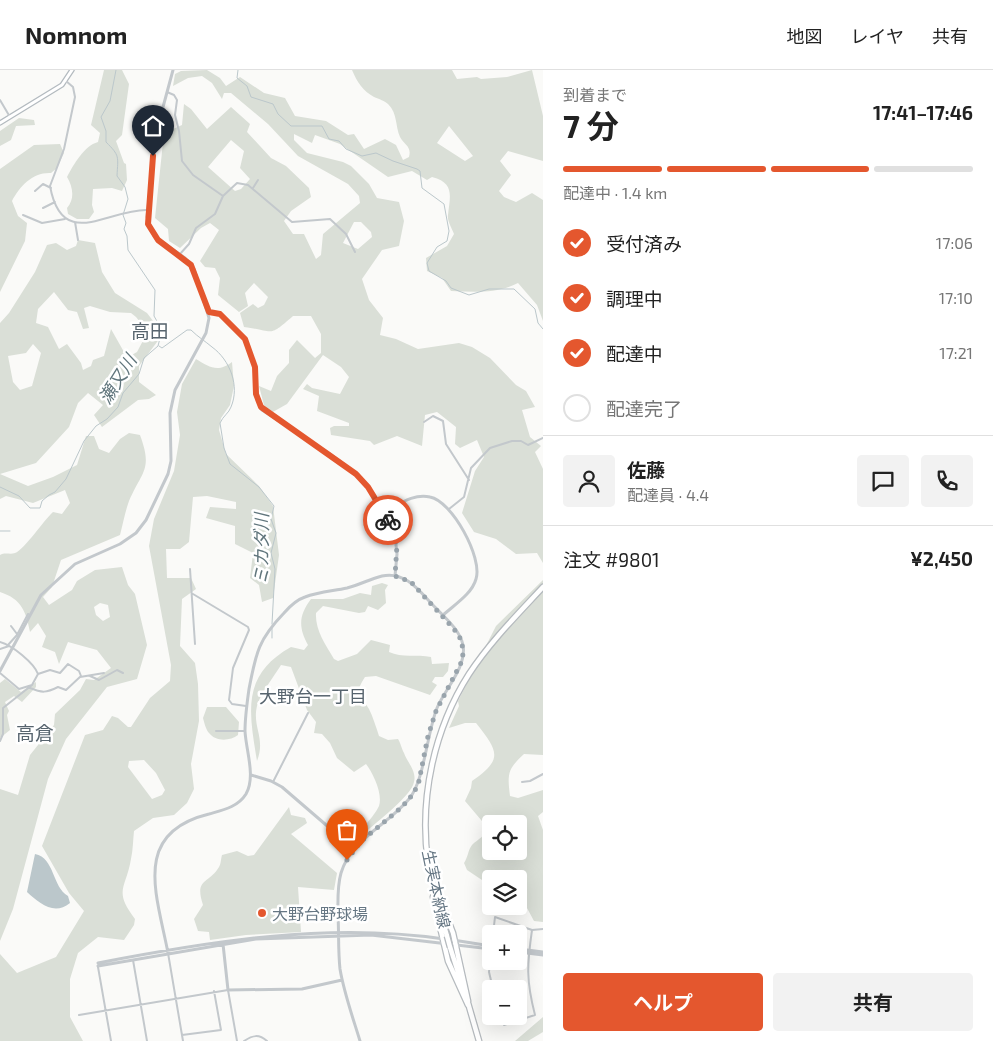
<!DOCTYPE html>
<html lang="ja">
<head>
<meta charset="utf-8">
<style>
	:root { --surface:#fff; --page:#f2f2f2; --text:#222; --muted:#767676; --line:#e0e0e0; --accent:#e4572e }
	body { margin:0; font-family:"Exo 2","Noto Sans JP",sans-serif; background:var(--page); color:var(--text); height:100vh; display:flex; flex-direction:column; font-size:19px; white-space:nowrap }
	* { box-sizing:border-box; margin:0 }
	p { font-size:16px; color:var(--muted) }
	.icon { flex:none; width:28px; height:28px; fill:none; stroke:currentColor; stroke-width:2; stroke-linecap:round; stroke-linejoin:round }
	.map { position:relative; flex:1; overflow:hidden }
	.details { display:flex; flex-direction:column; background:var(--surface); width:450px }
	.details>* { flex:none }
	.controls { position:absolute; left:482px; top:745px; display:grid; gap:10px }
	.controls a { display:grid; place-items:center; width:45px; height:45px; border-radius:5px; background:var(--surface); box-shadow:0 5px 20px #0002; font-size:25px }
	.pin { position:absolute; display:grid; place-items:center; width:42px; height:42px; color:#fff; margin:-51px -21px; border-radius:50% 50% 50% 0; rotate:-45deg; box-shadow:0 0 5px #0007 }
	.pin .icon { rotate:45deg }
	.courier { position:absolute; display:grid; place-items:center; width:50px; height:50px; margin:-25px; border:4px solid #e4572e; border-radius:50%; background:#fff; color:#222; box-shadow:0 1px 6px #0007 }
	.head em { font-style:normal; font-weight:700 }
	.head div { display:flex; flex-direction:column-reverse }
	.head { display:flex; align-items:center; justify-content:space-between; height:85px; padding:0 20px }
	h1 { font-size:32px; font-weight:700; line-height:38px }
	.bar { display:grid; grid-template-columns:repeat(4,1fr); gap:8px 5px; align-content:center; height:60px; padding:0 20px }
	.bar i { height:6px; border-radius:4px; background:var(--line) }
	.bar .current { background:var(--accent) }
	.bar p { grid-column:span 4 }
	.line { display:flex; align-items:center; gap:12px; padding:0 20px; border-top:1px solid var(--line) }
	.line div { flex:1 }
	.round { display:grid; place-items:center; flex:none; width:52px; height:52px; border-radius:5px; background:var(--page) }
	ol { padding:0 20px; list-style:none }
	li { display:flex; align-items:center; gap:15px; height:55px }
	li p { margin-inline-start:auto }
	li .icon { padding:5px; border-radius:50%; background:var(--accent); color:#fff; stroke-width:4 }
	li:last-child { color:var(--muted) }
	li i { width:28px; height:28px; border:2px solid var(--line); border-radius:50% }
	.primary-button { display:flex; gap:10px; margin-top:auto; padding:10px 20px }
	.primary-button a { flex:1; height:58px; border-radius:5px; background:var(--accent); color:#fff; font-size:20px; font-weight:700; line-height:58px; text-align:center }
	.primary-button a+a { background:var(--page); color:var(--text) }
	header { display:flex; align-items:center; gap:30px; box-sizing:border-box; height:70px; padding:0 25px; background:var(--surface); border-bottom:1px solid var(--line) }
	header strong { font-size:24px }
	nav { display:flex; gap:28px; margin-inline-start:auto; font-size:18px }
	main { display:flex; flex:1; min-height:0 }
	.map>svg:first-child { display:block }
	.green { fill:#dadfd7; fill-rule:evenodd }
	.water { fill:#bbc7cb }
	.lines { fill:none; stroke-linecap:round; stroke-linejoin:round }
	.stream { stroke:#bbc7cb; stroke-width:1 }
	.secondary-casing { stroke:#b3babf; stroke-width:5.5 }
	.primary-casing { stroke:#b5babe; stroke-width:7 }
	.minor { stroke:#c3c8cc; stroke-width:2 }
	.tertiary { stroke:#c3c8cc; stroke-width:3 }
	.secondary { stroke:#fff; stroke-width:3 }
	.primary { stroke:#fff; stroke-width:4.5 }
	.primary-bridge-casing { stroke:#b5babe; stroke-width:7; stroke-linecap:butt }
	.primary-bridge { stroke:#fff; stroke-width:4.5 }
	.done { stroke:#99a4ac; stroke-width:5; stroke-dasharray:0 9 }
	.route { stroke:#e4572e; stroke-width:6 }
	.poi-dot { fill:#e4572e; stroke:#fff; stroke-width:2 }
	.labels { text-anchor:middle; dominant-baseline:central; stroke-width:5; stroke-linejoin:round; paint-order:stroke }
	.street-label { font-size:16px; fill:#657683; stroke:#fff }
	.poi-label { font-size:16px; fill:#657683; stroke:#fff; text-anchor:start }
	.water-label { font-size:18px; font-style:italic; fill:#60757c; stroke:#fff }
	.neighbourhood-label { font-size:18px; fill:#57646e; stroke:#fff }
	.quarter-label { font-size:19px; fill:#57646e; stroke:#fff }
</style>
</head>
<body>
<header>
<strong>Nomnom</strong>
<nav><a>地図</a><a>レイヤ</a><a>共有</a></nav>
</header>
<main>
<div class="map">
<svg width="543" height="971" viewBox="0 0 543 971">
	<rect width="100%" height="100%" fill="#fafaf8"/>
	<path class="green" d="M104,0h18l7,14 -7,51 -6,6 8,22 2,1 1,16 -5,11 -10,-3 -19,1 -1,16 2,7 -5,7h-12l-9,-5 -1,-6c8,-9 6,-21 0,-31 7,-13 17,-31 31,-35l2,-9 -9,-8z
		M207,0l13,8 6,8 14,-9 24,16 21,5 10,18 31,5 22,14 6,-1 10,15 21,-10 11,6 7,15 6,-3c3,-11 -5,-12 -9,-20 -5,-11 -2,-23 -12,-33 -3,-3 -9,-5 -14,-7 -11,-6 -17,-15 -22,-27h100l5,9 20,-2 4,2 26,-2 25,-7 11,46v45l-35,-10 -8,10 11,14 -12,16 5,6 12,5 16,-9 11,7v121l-6,-16 -19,-22c-21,11 -44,9 -67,8l-9,-13 -15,-7 -1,-13 21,-12 7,-12c-2,-6 -7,-13 -6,-19 2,-19 7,-32 -16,-38l-5,3 -15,-9 -24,6 -48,-33 -25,-9 -3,8 -18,-9v6l13,13 36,9 8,4 18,18 8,14 22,4 5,19 -5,25 -17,4 -20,29 7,21 14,18 -3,17 16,4 22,10 41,-6 13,4 18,11 26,27 10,6 9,16 -13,3 8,27 11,9 -6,6 8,17v94l-6,-10 -21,1 -20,-15 -22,-7 -12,-19 13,-42 9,-14 -7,-17 -17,8 -5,-4 1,-17 -19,-15 -12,3 -3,31 -25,-10 -23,9 -4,-4 -39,-6 -1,-7 4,-2h15v-3l-32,-12 2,-15 -16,-7 4,-5 5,4 28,6 9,-17 -8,-10 -18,-12 -36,49 -16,9 -7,-8 -5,-19 12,5 6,-15 12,-13v-13l8,-10 18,18 6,-5v-19l-10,-18h-18c-25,22 -18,15 -49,11l-4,-14 13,-9 5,4 6,-3 4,-8 -14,-14 -9,10 3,13 -9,6 -21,-17 2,-17 -5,-10 -10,-1 -5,-6 19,-31 -9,-7 -9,5 -21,20 -11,-7 -1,-12 -13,-11 9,-85 18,-8 2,-21 7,5 16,20 24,-22 19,17 -3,8 24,26 15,8 23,22 2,9 -20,14 -7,10 9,13h11l12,25 5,-4 2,-21 37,-31 -1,-7 -11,-12 -50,-28 -30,-32 -37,-31h-7l-2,6 -10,-16 -10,-7 -14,2 -15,8 2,-12 6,-3zM449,56l24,30 -8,5 -28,-18zM231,70l13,11 -4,17 10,11 -9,10 -6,2 -27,-24zM354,152h7l10,10 1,5 -14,12 -15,-6z
		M19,48l15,2 1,5 -19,1 -5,14 -11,6v-15z
		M60,74l4,9 -7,15 -6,5c-18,-1 -31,13 -39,28l6,15 9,7 -2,18 -25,51v-123l34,-24z
		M78,170l17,3 7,29 13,21 32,20 16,21 -24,32v16l17,13 -7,4 -11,1 -36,27 -8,-12 9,-10 -15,-12 -10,10 -9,24 -33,36 -36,11v-151l9,-10 26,-41 12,-27 9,-2 11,7 9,-4zM54,222l14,18 9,2 6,17 6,-1 -5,-20 6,-2 20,6 21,1 5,4 8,10 2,8 -9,17 -7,4 -6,-4 -13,-23 -7,27 -11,4 -2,6 -8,4 -2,-7 -14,-19 -8,5 -11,-22 -12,-4 2,-14zM33,274l8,9 -9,33 -12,4 -7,-8 -5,-26 18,-3z
		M196,289c13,8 22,14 36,3l2,24 -4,19 -9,13 -2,12 7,24 33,32 14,20 6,49 -6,43 -11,4 -3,-17 -9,-7 3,-25 -18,-9v-18l-29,-8 4,-11 26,2v-7l-29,-6 -14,1 -4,45 -9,7h-14l1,29h24l5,11 -14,10 -2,47 15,17 3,21 1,37 -8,43 3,25 -7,14 -13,12 -21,3 -19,13c-1,9 -1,19 -3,28 -5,30 -18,31 4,60l-1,6 -10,15 -26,-3 -20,16 -8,26v38l13,24h-83v-87l17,19 39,-16 28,-46 -15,-18 -27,-47 43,-111 18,-5 9,-14 6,2 10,9h3l19,-29 20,-17 1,-16 -22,-119 5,-27 20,-48 6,-36 -3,-23 5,-28zM144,690l12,13 9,17 -3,5 -10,4 -24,-32 1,-6z
		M129,363l11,2c13,35 2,36 -11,66 -4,11 -6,23 -9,34l-59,25 -9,27 -9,10 6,8 23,-15 5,-9 18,-11 27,-3 6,18 7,9 12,51 -10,34 -30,8 -41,52 -18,40 -35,130 -13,32v-152l18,6 12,-40 24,-30 1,-11 25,-24 6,-11 8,1 17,-12 -14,-18 -29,-8 -9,22 -4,-12 -13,-5 4,-11 -8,-13 -8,9c-4,-20 -8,-33 -30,-40v-37c5,-3 10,0 15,-2 9,-3 29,-33 38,-41l9,2 8,-11 -5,-13 -32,13 -27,-7 -6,3v-25l28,12 25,-9 24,-12 9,-29h8l5,13 10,4 11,-14zM100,533l8,2 2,12 -7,4 -7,-6 -2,-8z
		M543,510v175l-19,-1c-16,15 -17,19 -14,42l8,2 25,-8v22l-5,4 5,14v92l-9,-1 -7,-13 -8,-8v-21h-28v7l-24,-16 -3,-7c4,-6 4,-13 8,-18 6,-6 14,-9 15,-18l-22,-26 6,-13 1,-7c32,-22 26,-30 4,-58h-11l-16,5 10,-22 -1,-5 38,-75zM491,754h28v27h-28z
		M382,513l6,2 -3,5 1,13 -8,7 -10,-4 -3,6 -6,1 -36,-7 -7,7c-1,17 9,31 18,46l4,2 19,-7 14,-14 19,5 -1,7c13,6 28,2 42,5l1,7 17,-1 -1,8 -5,6h-8l-3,5 5,3 -7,10 -54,-19 -11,1c-12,19 -5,16 4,32 4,8 7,18 10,27l9,4 10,-1c3,5 3,8 6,14 3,9 13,18 10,29 -2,13 -36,39 -46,48l-3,-4c4,-6 11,-13 14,-20 4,-12 -6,-33 -13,-42l-12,8 -17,-14 -7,-15 -8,-9 -8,-1 2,-11 -9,-12 -16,-43 -10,-2c-7,11 -21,30 -24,41 -5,21 9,32 0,55 -8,-49 -16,-86 34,-114l13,3 4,-5c-10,-18 -9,-30 3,-46h32l17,-6 11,2 1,-9z
		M5,609l16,13 15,-10v5l-14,15 -8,-6 -9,6 4,9 -2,4 3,15 -10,8v-55z
		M207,637h19l13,15 -1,13c-8,6 -22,7 -29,-2 -3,-3 -5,-11 -6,-15z
		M289,737l2,8 14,3 2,5 -16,11 46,39 -3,17 -36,-3 3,45 -55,3 -36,5 -1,-8 -11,-1 -4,-12 9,-14c-9,-27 6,-21 16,-38 2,-3 2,-9 3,-12l15,-4 11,5 6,-1z
		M543,947v15l-15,9h-13z"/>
	<path class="water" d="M35,784c20,4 17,33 33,42l2,7c-16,13 -31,0 -43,-11z"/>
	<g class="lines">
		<path class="stream" d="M238,0l-1,8 10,8 4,11 22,7 5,10 13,12h31l7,13 10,2 7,8 16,7 14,-3 17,8 24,8 3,2 2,17 22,16 5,27 -2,10 -10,6 -10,16 2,8 17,10 5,7 18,7 20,-6h25l21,20 3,14 5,6
			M159,276l3,2 25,-18h4c7,7 14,11 21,17 18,13 28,39 19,60 -2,6 -8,9 -11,16l4,25 6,16 29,23 15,19 -3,13 5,14 -5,20 4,16 -3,55
			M0,417l19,9 11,12h10l2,-7 7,-6 6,-3 11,-13 18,-38 12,-15 11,-7 11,-12 5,-14 16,-19 5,-16 14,-12 4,-16 -8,-14 1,-26 -27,-40 -1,-14 -3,-7 2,-6 -3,-8 5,-16 -3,-12 -8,-11c1,-20 3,-20 -11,-34v-11l-5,-14 9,-16 6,-31
			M0,461h10
			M272,568v-10"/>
		<defs>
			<path id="secondary" d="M0,53l62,-38 10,-15"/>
			<path id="primary" d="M438,824l15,39 15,68
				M433,827l15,64 20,44
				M447,866c-7,-24 -15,-48 -19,-73 -9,-65 6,-134 41,-189 21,-32 48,-59 74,-87
				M450,877l14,44
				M468,933l11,38"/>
		</defs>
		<use href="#secondary" class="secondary-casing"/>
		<use href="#primary" class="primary-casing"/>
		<path class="minor" d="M66,11l7,6 2,10 -11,52 -14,37c12,66 58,23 97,24
			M167,22l7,3 3,5 -2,15 4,16 3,30 11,14 30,21
			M0,30l10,17
			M253,118l5,-8
			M35,121l8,-7 8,4
			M43,138l12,-6
			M23,145l19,8 23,-4
			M75,152l3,18
			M180,184l9,-10 7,-16 19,-14 8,-18 14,-13 11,2 44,37 38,-3 16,15 9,18
			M424,352l9,-6 10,5 3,23 23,36
			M449,439l15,-12 7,-29 19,-20 22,-7h9l7,4 15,-7
			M190,499l5,75
			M193,524l55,33 1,3 -16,38 -4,32 3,4 14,2
			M11,556l6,8
			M0,572c12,3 34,21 38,32l-6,11 -29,23v26l-3,7
			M8,575l9,-10 11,-21
			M0,579l9,-3
			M0,603l19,16 13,-4
			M90,606l9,4 18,-10 6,3
			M80,607l24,-4
			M30,618c12,5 16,5 28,-1l8,3 15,-14 -2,-5 -11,-7 -8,9 -10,-3 -12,4
			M216,661h28
			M273,712l35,-69
			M522,712l8,-1 13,-7
			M493,864l2,-17 37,13
			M491,880l-2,22 4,17
			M168,883l15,88
			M133,890l14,81
			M98,897l13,74
			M79,945l149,-25 9,51
			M501,946l3,9 31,-10c-9,-35 -8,-50 -3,-85l11,-1
			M182,965l39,-5 -7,-39
			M244,971c9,-6 15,-7 23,0"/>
		<path class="tertiary" d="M209,242l11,2 25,25 10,28 2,27 5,16 68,44 26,20 12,13 27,49 2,18 -2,22
			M383,442c15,-7 30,-19 47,-15 22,4 53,61 46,82 -4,15 -22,26 -34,37
			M0,601l41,-76 34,-31 45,-20 16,-11 10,-13 22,-46 3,-13 -1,-48 5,-23 31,-57 3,-15 -15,-49 -9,-11 -31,-22 -7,-19 9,-84 17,-63
			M251,705l20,6 11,6 72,62
			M453,870l38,6
			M223,874l5,46 74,-1 40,-9
			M519,879l24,3
			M519,882l24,3
			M168,883c-11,-58 -37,-120 41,-139 14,-4 29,-7 37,-20 10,-18 0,-43 -1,-63 0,-14 2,-28 4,-42 7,-36 9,-49 35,-76 6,-7 12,-13 21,-16 13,-5 28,-6 42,-9 12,-3 23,-9 35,-12 22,-5 36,13 49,27 11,12 29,26 32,42 4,22 -18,44 -26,63 -10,25 -13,74 -28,91 -21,26 -58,40 -68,74 -4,14 -3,28 -3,42 1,18 0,36 2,54 4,24 13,49 20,72
			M98,893c114,-22 230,-41 346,-24
			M98,896l158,-27 115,-4 120,14"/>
		<use href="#secondary" class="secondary"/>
		<use href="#primary" class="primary"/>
		<defs>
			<path id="primary-bridge" d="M447,866l3,11"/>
		</defs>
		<use href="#primary-bridge" class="primary-bridge-casing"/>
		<use href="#primary-bridge" class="primary-bridge"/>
	</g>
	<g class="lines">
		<path class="done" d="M347,790l13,-18 42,-35 12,-14 5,-12 9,-45 8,-25 27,-52 -1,-18 -8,-12 -43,-47 -16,-6 2,-31 -9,-25"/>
		<path class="route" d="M153,86l-5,68 10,16 33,25 18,47 11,2 25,25 10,28 1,27 5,13 95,67 12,13 20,33"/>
	</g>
	<circle class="poi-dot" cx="262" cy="843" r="5"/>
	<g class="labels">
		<g class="street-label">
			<text transform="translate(437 819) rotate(78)">生実本納線</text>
		</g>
		<g class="poi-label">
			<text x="272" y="843">大野台野球場</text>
		</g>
		<g class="water-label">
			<text transform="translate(117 309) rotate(-58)">瀬又川</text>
			<text transform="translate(261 479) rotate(-90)">ミカダ川</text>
		</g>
		<g class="neighbourhood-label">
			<text x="313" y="626">大野台一丁目</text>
		</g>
		<g class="quarter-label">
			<text x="150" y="260">高田</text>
			<text x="35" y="662">高倉</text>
		</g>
	</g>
</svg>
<div class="controls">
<a><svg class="icon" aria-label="locate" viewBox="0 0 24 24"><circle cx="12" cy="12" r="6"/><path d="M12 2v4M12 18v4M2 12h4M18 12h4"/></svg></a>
<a><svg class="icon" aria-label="layers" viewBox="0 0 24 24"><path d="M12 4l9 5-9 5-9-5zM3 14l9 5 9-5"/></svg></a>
<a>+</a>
<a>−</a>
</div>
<div class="pin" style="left:347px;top:790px;background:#ea580c"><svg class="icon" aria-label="bag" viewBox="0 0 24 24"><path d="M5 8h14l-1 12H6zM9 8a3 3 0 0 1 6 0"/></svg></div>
<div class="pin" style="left:153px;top:86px;background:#1f2937"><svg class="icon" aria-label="home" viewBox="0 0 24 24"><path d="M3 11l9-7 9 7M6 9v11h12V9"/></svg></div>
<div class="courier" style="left:388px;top:450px"><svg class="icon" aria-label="bike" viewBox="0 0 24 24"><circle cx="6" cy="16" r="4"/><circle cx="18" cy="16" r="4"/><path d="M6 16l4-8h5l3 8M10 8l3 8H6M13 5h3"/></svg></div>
</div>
<section class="details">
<div class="head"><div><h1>7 分</h1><p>到着まで</p></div><em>17:41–17:46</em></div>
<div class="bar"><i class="current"></i><i class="current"></i><i class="current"></i><i></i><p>配達中 · 1.4 km</p></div>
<ol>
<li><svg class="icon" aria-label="check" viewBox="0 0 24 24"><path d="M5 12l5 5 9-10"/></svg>受付済み<p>17:06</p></li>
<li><svg class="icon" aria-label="check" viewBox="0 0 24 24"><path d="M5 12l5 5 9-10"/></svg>調理中<p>17:10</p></li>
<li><svg class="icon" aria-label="check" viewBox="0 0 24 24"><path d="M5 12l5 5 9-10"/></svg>配達中<p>17:21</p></li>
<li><i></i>配達完了</li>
</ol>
<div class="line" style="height:90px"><a class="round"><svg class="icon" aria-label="person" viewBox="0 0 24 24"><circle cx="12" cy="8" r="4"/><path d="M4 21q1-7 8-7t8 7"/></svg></a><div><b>佐藤</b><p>配達員 · 4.4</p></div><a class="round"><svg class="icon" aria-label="chat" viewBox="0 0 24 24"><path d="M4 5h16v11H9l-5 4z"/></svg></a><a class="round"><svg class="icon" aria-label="phone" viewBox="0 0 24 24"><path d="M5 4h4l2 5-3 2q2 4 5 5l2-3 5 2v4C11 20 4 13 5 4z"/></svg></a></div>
<div class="line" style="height:65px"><div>注文 #9801</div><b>¥2,450</b></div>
<div class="primary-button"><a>ヘルプ</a><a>共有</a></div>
</section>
</main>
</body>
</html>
